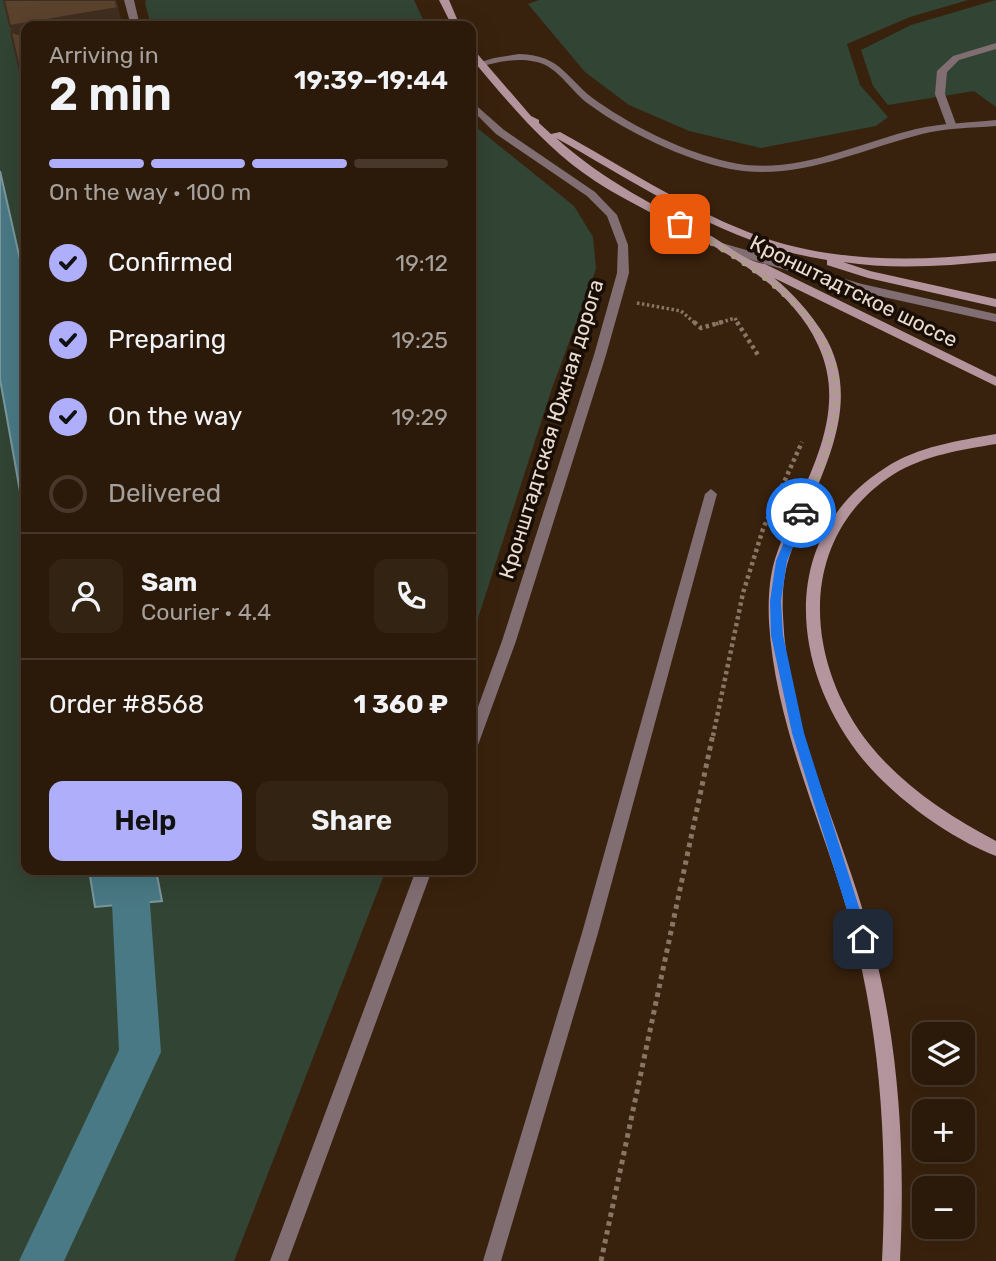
<!DOCTYPE html>
<html lang="en">
<head>
<meta charset="utf-8">
<style>
	:root { --surface:#2b1a0a; --page:#332313; --text:#f1f3f6; --muted:#a6a19c; --line:#47382b; --accent:#afaefa }
	body { margin:0; font-family:Rubik,sans-serif; background:var(--page); color:var(--text); height:100vh; display:flex; flex-direction:column; font-size:26px; white-space:nowrap }
	* { box-sizing:border-box; margin:0 }
	p { font-size:23px; color:var(--muted) }
	.icon { flex:none; width:38px; height:38px; fill:none; stroke:currentColor; stroke-width:2; stroke-linecap:round; stroke-linejoin:round }
	.map { position:relative; flex:1; overflow:hidden }
	.drawer { position:absolute; left:21px; top:21px; width:455px; height:854px; display:flex; flex-direction:column; background:var(--surface); border-radius:14px; box-shadow:0 7px 28px #0002,0 0 0 2px var(--line) }
	.drawer>* { flex:none }
	.buttons { position:absolute; left:912px; top:1022px; display:grid; gap:14px }
	.buttons a { display:grid; place-items:center; width:63px; height:63px; border-radius:14px; background:var(--surface); box-shadow:0 7px 28px #0002,0 0 0 2px var(--line); font-size:35px }
	.pin { position:absolute; display:grid; place-items:center; width:60px; height:60px; color:#fff; margin:-30px; border-radius:14px; box-shadow:0 4px 10px #0006 }
	.courier { position:absolute; display:grid; place-items:center; width:70px; height:70px; margin:-35px; border:5px solid #1a73e8; border-radius:50%; background:#fff; color:#222; box-shadow:0 2px 9px #0007 }
	.head em { font-style:normal; font-weight:600 }
	.head div { display:flex; flex-direction:column-reverse }
	.head { display:flex; align-items:center; justify-content:space-between; height:119px; padding:0 28px }
	h1 { font-size:46px; font-weight:600; line-height:52px }
	.bar { display:grid; grid-template-columns:repeat(4,1fr); gap:10px 7px; align-content:center; height:84px; padding:0 28px }
	.bar i { height:9px; border-radius:5px; background:var(--line) }
	.bar .selected { background:var(--accent) }
	.bar p { grid-column:span 4 }
	.line { display:flex; align-items:center; gap:18px; padding:0 28px; border-top:2px solid var(--line) }
	.line div { flex:1 }
	.round { display:grid; place-items:center; flex:none; width:74px; height:74px; border-radius:14px; background:var(--page) }
	ol { padding:0 28px; list-style:none }
	li { display:flex; align-items:center; gap:21px; height:77px }
	li p { margin-inline-start:auto }
	li .icon { padding:7px; border-radius:50%; background:var(--accent); color:#111; stroke-width:4 }
	li:last-child { color:var(--muted) }
	li i { width:38px; height:38px; border:4px solid var(--line); border-radius:50% }
	.primary-button { display:flex; gap:14px; margin-top:auto; padding:14px 28px }
	.primary-button a { flex:1; height:80px; border-radius:14px; background:var(--accent); color:#111; font-size:28px; font-weight:600; line-height:80px; text-align:center }
	.primary-button a+a { background:var(--page); color:var(--text) }
	.map>svg:first-child { display:block }
	.green { fill:#324434 }
	.water { fill:#497985; stroke:#7a979c; stroke-width:2 }
	.lines { fill:none; stroke-linecap:round; stroke-linejoin:round }
	.canal { fill:#497985; fill-rule:evenodd }
	.path-far2 { stroke:#887564; stroke-width:3.5; stroke-dasharray:2.5 2.5; stroke-linecap:butt }
	.path-far1 { stroke:#887564; stroke-width:4.5; stroke-dasharray:3.5 3.5; stroke-linecap:butt }
	.path { stroke:#887564; stroke-width:5; stroke-dasharray:4.5 4.5; stroke-linecap:butt }
	.lane { fill:#816e73; fill-rule:evenodd }
	.street { fill:#816e73; fill-rule:evenodd }
	.secondary { fill:#b4959d; fill-rule:evenodd }
	.wall { fill:#4e3927 }
	.shaded-wall { fill:#402e20 }
	.building { fill:#5b422d; stroke:#402e20; stroke-width:2 }
	.route { fill:#1a73e8 }
	.done { stroke:#ad9b8c; stroke-width:7; stroke-dasharray:0 12.6 }
	.labels { text-anchor:middle; dominant-baseline:central; stroke-width:7; stroke-linejoin:round; paint-order:stroke }
	.street-label { font-size:21px; fill:#ebdcd0; stroke:#180e06 }
</style>
</head>
<body>
<div class="map">
<svg width="996" height="1261" viewBox="0 0 996 1261">
	<rect width="100%" height="100%" fill="#39220d"/>
	<path class="green" d="M0,0h73l-47,26v260l-26,-115z
		M146,0h268l12,26h-275l-6,-23z
		M539,0h429l-58,17 -63,27 13,41 28,32 -12,9 -115,22 -72,-17 -60,-26 -44,-33 -57,-68z
		M996,0v107l-22,-16 -86,14 -15,-19 -12,-36 50,-25z
		M471,123l103,83 19,31 3,32 -45,122 -80,249z
		M0,379l26,146v345h63l7,37 66,-6 -6,-31h230l-152,391h-234z"/>
	<path class="water" d="M0,171l26,115v239l-26,-146z
		M89,870h67l6,31 -67,6z"/>
	<g class="lines">
		<path class="canal" d="M105,870h38l7,34 11,148 -97,209h-45l100,-211 -7,-146z"/>
		<path class="path-far2" d="M637,303l44,8 15,13
			M716,324l19,-6 3,6"/>
		<path class="path-far1" d="M694,322l7,6 21,-6
			M737,322l21,33
			M713,736l30,-143 20,-64 39,-87"/>
		<path class="path" d="M601,1261l112,-527"/>
		<path class="lane" d="M124,0h10l6,26h-9z
			M996,43v6l-37,11 -12,12 -2,22 12,33 -9,2 -13,-35 2,-23 16,-15z
			M722,243l140,41 134,30v8l-135,-30 -143,-42v-6z
			M711,489l6,5 -119,439 -97,328h-18l99,-328 123,-439z"/>
		<path class="street" d="M519,54c44,1 47,26 79,48 38,26 86,50 131,60 64,15 126,-18 187,-33 26,-6 53,-6 80,-9v6c-25,2 -50,2 -74,8 -63,16 -126,48 -192,35 -45,-9 -103,-37 -140,-64 -18,-12 -31,-38 -53,-43 -19,-5 -40,0 -58,5l-5,-3 20,-6z
			M471,101l33,29 91,62 22,23 11,30 1,28 -23,82 -90,286 -38,104 -2,5 -5,2v-26l31,-85 92,-286 23,-82 1,-28 -11,-29 -20,-20 -91,-62 -25,-25z
			M416,870h16l-144,391h-18z"/>
		<path class="secondary" d="M439,0h10l11,26h-8z
			M471,49l3,1 57,66 8,4v3l12,11 9,-2c60,33 124,75 188,100 79,31 165,30 248,21v8c-51,5 -102,9 -153,1l27,9 126,28v8l-128,-29 -41,-13v-5c-100,-15 -185,-74 -271,-122 49,44 100,68 157,99 17,10 34,25 52,27l231,113v9l-222,-108c20,16 35,34 49,55 47,76 -11,152 -34,225 -6,19 -7,39 -6,58 4,103 51,198 80,295 35,113 43,232 37,350h-18c6,-118 -2,-234 -34,-348 -28,-97 -73,-189 -79,-291 -1,-21 0,-43 6,-63 22,-69 78,-139 43,-214 -38,-83 -151,-117 -223,-164 -49,-32 -87,-79 -124,-123z
			M996,434v10c-35,6 -71,11 -102,30 -98,62 -91,187 -24,271 33,41 79,71 126,96v15c-49,-19 -107,-62 -139,-104 -68,-91 -77,-217 28,-284 33,-22 73,-27 111,-34z"/>
	</g>
	<path class="wall" d="M26,26v66l-4,-11 -10,-49z"/>
	<path class="shaded-wall" d="M118,8l5,18h-97v21l-8,2 -8,-23z"/>
	<path class="building" d="M4,0h111l3,8 -108,18z
		M11,32l15,4v46l-4,-1z"/>
	<path class="route" d="M801,509l6,4 -20,48 -6,40 2,34 21,98 65,206 -6,6 -7,-6 -64,-206 -21,-98 -1,-34 6,-40 20,-48z"/>
	<g class="lines">
		<path class="done" d="M680,224c66,37 160,89 156,176 -2,40 -18,77 -35,113"/>
	</g>
	<g class="labels">
		<g class="street-label">
			<text transform="translate(854 291) rotate(26)">Кронштадтское шоссе</text>
			<text transform="translate(551 429) rotate(-73)">Кронштадтская Южная дорога</text>
		</g>
	</g>
</svg>
<div class="buttons">
<a><svg class="icon" aria-label="layers" viewBox="0 0 24 24"><path d="M12 4l9 5-9 5-9-5zM3 14l9 5 9-5"/></svg></a>
<a>+</a>
<a>−</a>
</div>
<div class="pin" style="left:680px;top:224px;background:#ea580c"><svg class="icon" aria-label="bag" viewBox="0 0 24 24"><path d="M5 8h14l-1 12H6zM9 8a3 3 0 0 1 6 0"/></svg></div>
<div class="pin" style="left:863px;top:939px;background:#1f2937"><svg class="icon" aria-label="home" viewBox="0 0 24 24"><path d="M3 11l9-7 9 7M6 9v11h12V9"/></svg></div>
<div class="courier" style="left:801px;top:513px"><svg class="icon" aria-label="car" viewBox="0 0 24 24"><path d="M5 17H2v-5l4-1 3-4h7l3 4 3 1v5h-3M9 17h6M6 11h13"/><circle cx="7" cy="17" r="2"/><circle cx="17" cy="17" r="2"/></svg></div>
<section class="drawer">
<div class="head"><div><h1>2 min</h1><p>Arriving in</p></div><em>19:39–19:44</em></div>
<div class="bar"><i class="selected"></i><i class="selected"></i><i class="selected"></i><i></i><p>On the way · 100 m</p></div>
<ol>
<li><svg class="icon" aria-label="check" viewBox="0 0 24 24"><path d="M5 12l5 5 9-10"/></svg>Confirmed<p>19:12</p></li>
<li><svg class="icon" aria-label="check" viewBox="0 0 24 24"><path d="M5 12l5 5 9-10"/></svg>Preparing<p>19:25</p></li>
<li><svg class="icon" aria-label="check" viewBox="0 0 24 24"><path d="M5 12l5 5 9-10"/></svg>On the way<p>19:29</p></li>
<li><i></i>Delivered</li>
</ol>
<div class="line" style="height:126px"><a class="round"><svg class="icon" aria-label="person" viewBox="0 0 24 24"><circle cx="12" cy="8" r="4"/><path d="M4 21q1-7 8-7t8 7"/></svg></a><div><b>Sam</b><p>Courier · 4.4</p></div><a class="round"><svg class="icon" aria-label="phone" viewBox="0 0 24 24"><path d="M5 4h4l2 5-3 2q2 4 5 5l2-3 5 2v4C11 20 4 13 5 4z"/></svg></a></div>
<div class="line" style="height:91px"><div>Order #8568</div><b>1 360 ₽</b></div>
<div class="primary-button"><a>Help</a><a>Share</a></div>
</section>
</div>
</body>
</html>
